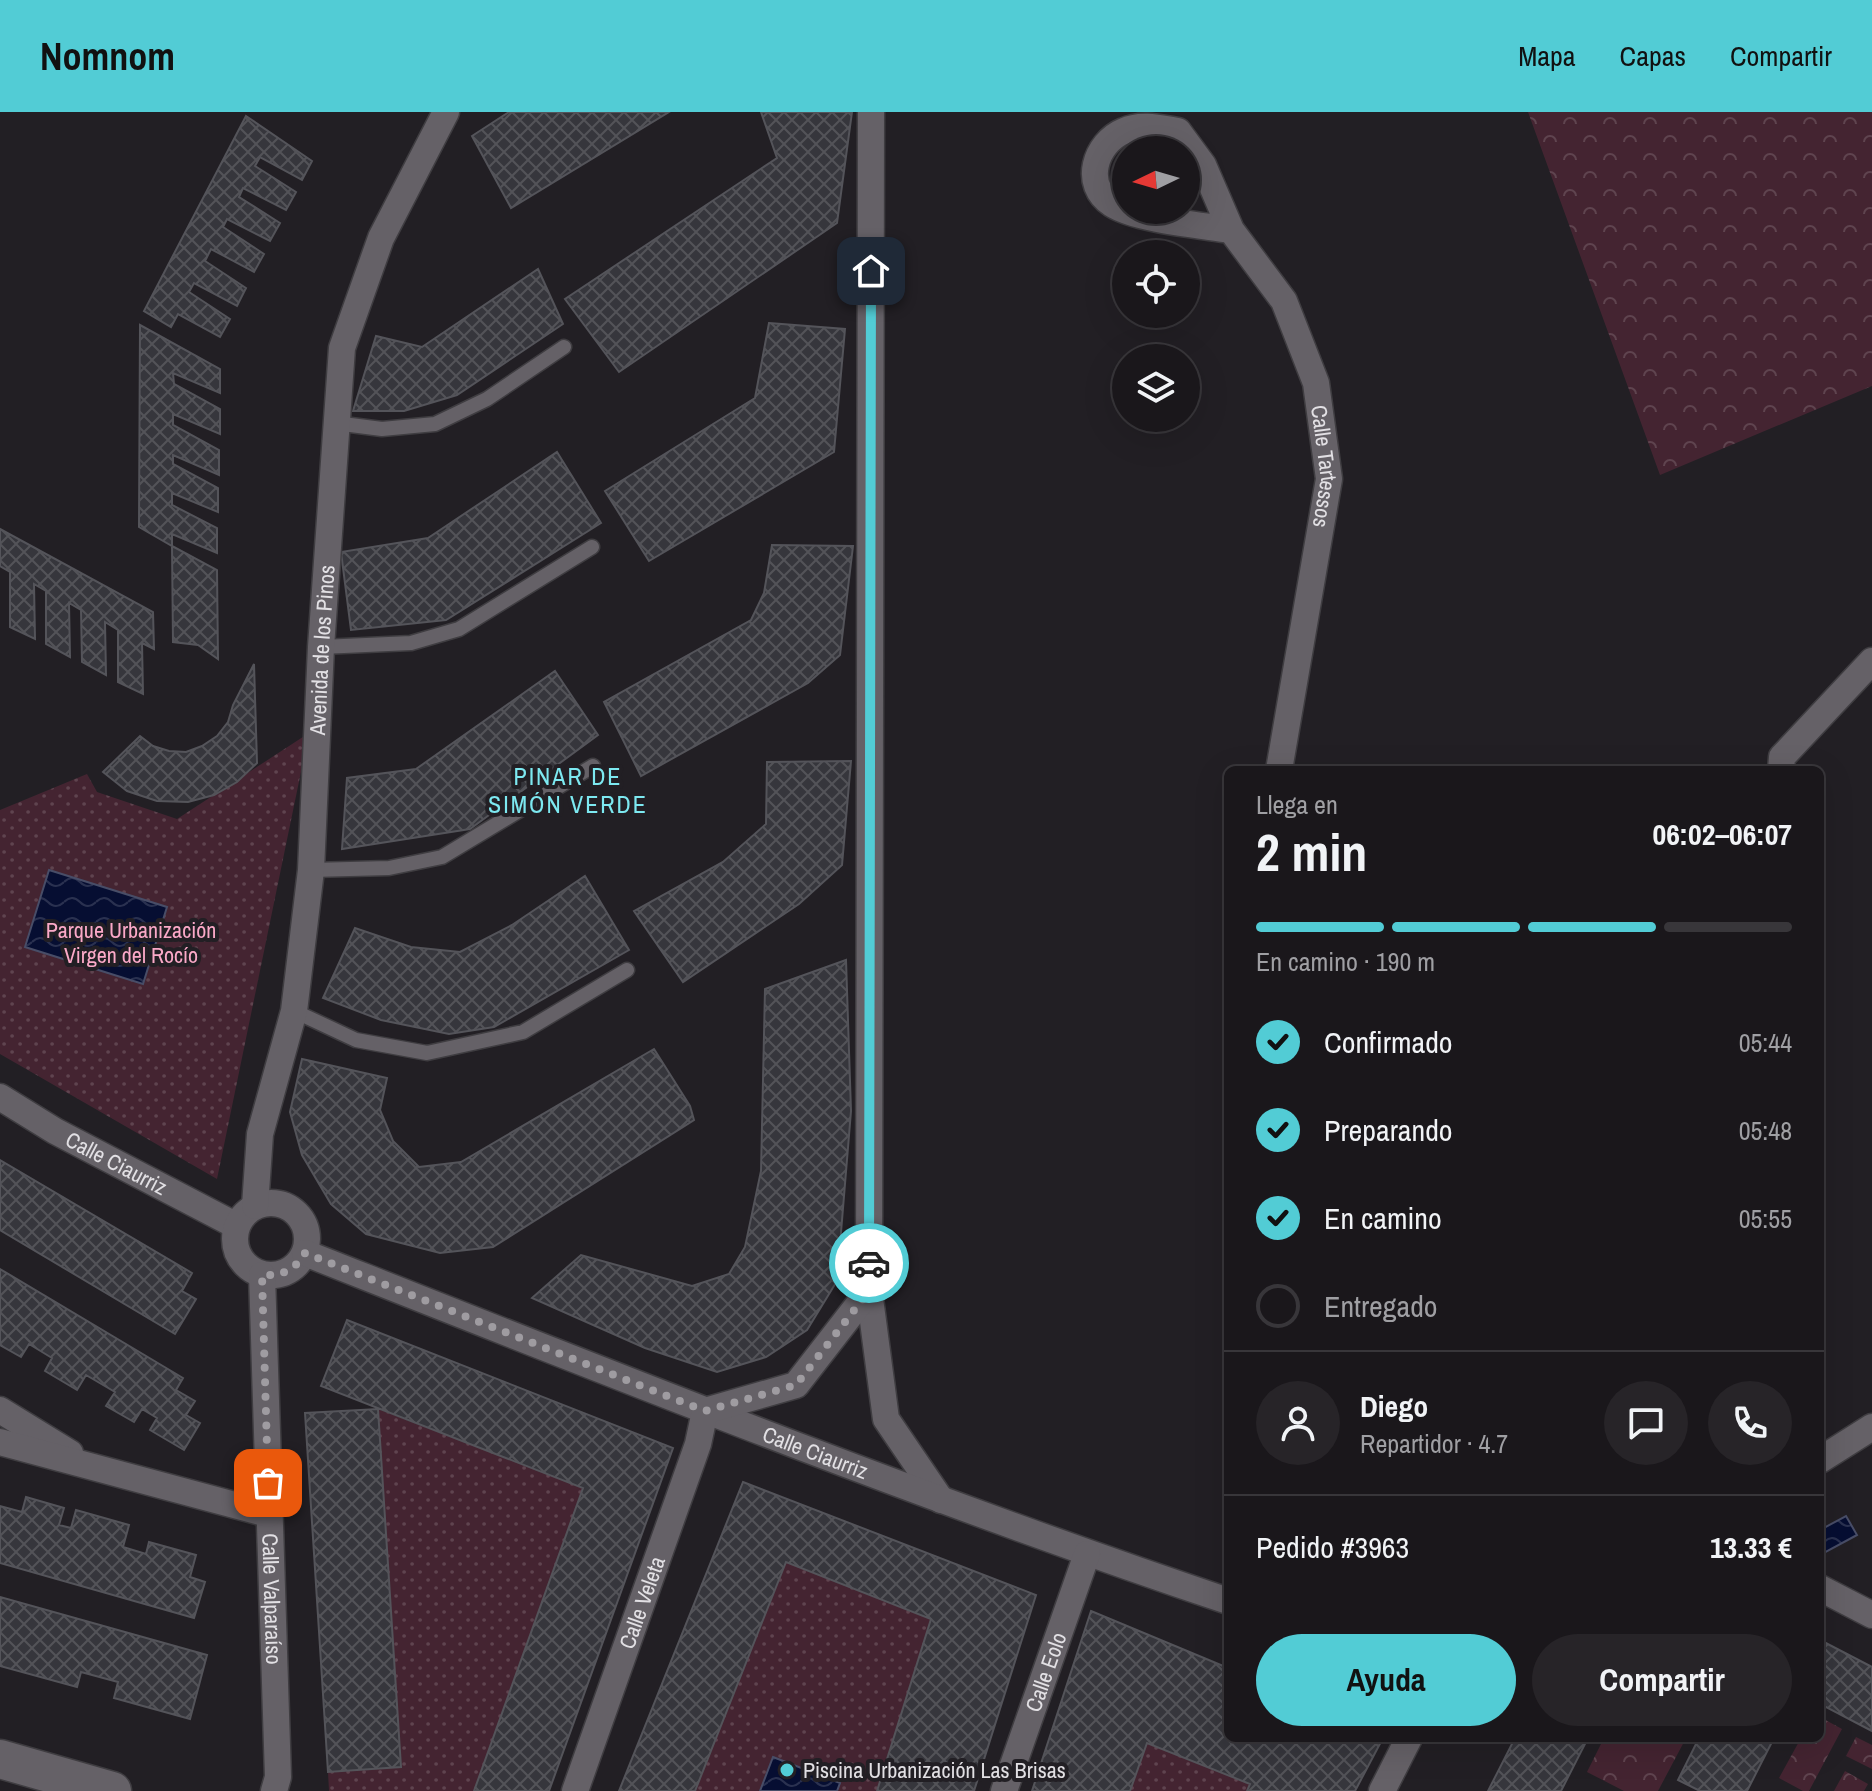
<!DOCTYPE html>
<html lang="es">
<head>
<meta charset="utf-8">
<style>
	:root { --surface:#1a171b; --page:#272428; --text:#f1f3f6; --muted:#9f9fa3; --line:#38363a; --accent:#52ccd5 }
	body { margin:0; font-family:"Archivo Narrow",sans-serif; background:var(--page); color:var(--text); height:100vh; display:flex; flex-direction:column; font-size:30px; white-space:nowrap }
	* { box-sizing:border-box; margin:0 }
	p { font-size:26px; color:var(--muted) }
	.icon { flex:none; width:44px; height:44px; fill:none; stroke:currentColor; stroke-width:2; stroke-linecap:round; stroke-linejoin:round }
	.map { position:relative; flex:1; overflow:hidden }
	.sheet { position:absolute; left:1224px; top:654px; width:600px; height:976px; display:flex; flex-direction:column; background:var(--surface); border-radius:12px; box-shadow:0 8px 32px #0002,0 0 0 2px var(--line) }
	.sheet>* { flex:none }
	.needle { width:52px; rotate:265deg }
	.controls { position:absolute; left:1112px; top:24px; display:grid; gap:16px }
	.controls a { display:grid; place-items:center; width:88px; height:88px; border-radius:50%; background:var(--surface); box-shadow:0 8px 32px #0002,0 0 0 2px var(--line); font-size:40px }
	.pin { position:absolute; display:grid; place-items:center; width:68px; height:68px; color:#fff; margin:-34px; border-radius:16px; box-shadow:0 4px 12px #0006 }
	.courier { position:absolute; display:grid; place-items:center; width:80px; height:80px; margin:-40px; border:6px solid #52ccd5; border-radius:50%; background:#fff; color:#222; box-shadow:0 2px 10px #0007 }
	.headline em { font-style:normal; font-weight:700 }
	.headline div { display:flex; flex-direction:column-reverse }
	.headline { display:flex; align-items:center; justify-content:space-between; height:136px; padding:0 32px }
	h1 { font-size:52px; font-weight:700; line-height:60px }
	.bar { display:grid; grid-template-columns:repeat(4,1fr); gap:12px 8px; align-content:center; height:96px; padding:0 32px }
	.bar i { height:10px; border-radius:6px; background:var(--line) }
	.bar .selected { background:var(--accent) }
	.bar p { grid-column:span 4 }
	.line { display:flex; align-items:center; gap:20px; padding:0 32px; border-top:2px solid var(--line) }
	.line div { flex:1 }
	.round { display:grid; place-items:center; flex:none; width:84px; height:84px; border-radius:42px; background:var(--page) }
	ol { padding:0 32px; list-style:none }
	li { display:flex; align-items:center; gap:24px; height:88px }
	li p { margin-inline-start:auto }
	li .icon { padding:8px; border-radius:50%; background:var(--accent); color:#111; stroke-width:4 }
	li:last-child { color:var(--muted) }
	li i { width:44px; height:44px; border:4px solid var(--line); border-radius:50% }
	.primary-button { display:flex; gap:16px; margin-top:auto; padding:16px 32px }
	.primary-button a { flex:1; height:92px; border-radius:48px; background:var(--accent); color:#111; font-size:32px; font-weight:700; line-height:92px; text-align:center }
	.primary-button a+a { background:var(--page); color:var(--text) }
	header { display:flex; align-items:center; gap:48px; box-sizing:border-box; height:112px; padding:0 40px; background:var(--accent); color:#111 }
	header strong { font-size:38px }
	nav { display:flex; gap:44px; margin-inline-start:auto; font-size:28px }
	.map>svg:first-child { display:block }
	.forest { fill:url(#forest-crowns) }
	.park { fill:url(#park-dots) }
	.water { fill:url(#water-waves); stroke:#484d67; stroke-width:2 }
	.building { fill:url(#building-cross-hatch); stroke:#54545a; stroke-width:2 }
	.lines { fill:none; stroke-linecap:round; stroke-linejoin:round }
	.lane-casing { stroke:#3f3d41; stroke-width:17 }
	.street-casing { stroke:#3f3d41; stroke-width:29 }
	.secondary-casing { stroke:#3f3d41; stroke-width:41 }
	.lane { stroke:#656167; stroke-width:14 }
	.street { stroke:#656167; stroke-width:26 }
	.secondary { stroke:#656167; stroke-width:38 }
	.done { stroke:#9f9ca1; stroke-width:8; stroke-dasharray:0 14.4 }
	.route { stroke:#52ccd5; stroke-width:10 }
	.poi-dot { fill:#52ccd5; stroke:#221f24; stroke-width:3 }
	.labels { text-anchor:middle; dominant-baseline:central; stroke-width:8; stroke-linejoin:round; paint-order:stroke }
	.street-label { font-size:22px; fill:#e2e0e4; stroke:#221f24 }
	.park-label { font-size:22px; fill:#fba9c8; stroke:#221f24 }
	.poi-label { font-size:22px; fill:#e2e0e4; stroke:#221f24; text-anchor:start }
	.neighbourhood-label { font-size:24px; letter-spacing:2px; fill:#7de9f1; stroke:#221f24 }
</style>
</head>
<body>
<header>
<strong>Nomnom</strong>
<nav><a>Mapa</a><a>Capas</a><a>Compartir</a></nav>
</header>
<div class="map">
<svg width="1872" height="1679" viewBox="0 0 1872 1679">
	<defs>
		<pattern id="forest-crowns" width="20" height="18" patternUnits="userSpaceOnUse" patternTransform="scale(2)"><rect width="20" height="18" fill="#442431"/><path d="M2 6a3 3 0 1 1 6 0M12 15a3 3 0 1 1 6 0" fill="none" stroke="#5f444f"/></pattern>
		<pattern id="park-dots" width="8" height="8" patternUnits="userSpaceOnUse" patternTransform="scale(2)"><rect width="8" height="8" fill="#442431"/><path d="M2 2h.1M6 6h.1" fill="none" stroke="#5f444f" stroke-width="1.8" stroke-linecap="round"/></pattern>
		<pattern id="water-waves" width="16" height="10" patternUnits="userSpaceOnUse" patternTransform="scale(2)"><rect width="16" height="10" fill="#060e32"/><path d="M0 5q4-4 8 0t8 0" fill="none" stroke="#2a3150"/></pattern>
		<pattern id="building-cross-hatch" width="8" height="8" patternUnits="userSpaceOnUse" patternTransform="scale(2)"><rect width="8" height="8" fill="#36363c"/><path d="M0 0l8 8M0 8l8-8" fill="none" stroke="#535358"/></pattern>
	</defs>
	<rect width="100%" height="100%" fill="#221f24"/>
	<path class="forest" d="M1528,0h344v274l-212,89z
		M1820,1605l22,12 -33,62h-6l-24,-13 22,-40h19z
		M1856,1625l16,8v24l-26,-13z
		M1604,1626h79l2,2 -27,51h-34l-37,-19z
		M1845,1659l23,13 -4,7h-30z"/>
	<path class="park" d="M309,621l-92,446 -217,-125v-244l87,-36 10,18 80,27z
		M378,1297l205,79 -109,303h-145l-1,-19 73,-5z
		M786,1450l145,57 -54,172h-182z
		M1147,1631l103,41 -3,7h-117z"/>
	<path class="water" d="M49,758l118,37 -24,77 -118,-37z
		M1846,1404l11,19 -35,19 -2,-24z
		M773,1645l67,26 -3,8h-77z"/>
	<path class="building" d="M509,0h160l-158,96 -39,-72z
		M761,0h91l-15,111 -218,149 -54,-73 212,-141z
		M246,4l66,45 -10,19 -42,-23 -5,9 41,26 -10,18 -43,-22 -4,9 41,26 -10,18 -43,-22 -4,8 41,27 -10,18 -43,-23 -6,12 41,27 -9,18 -43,-23 -5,9 41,27 -10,18 -42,-23 -7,13 -27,-16z
		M538,157l25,55 -106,71 -53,16h-51l23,-75 46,11z
		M769,211l76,6 -11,123 -185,109 -44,-70 150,-93z
		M140,213l80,44v24l-47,-20 1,11 46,25v25l-47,-20v11l46,25v25l-46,-20v9l45,24v24l-46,-19v12l45,23v25l-45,-19v12l-33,-19z
		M557,340l44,71 -155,97 -95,10 -10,-78 87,-14z
		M0,417l153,83 1,37 -12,-6 1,51 -25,-12v-52l-13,-8 1,53 -24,-13 -1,-52 -12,-7 1,54 -24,-13v-53l-12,-7 1,55 -25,-12v-55l-10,-6z
		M772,433l81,1 -13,109 -32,28 -167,93 -37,-74 147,-82 13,-27z
		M172,434l45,24 1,89 -20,-14 -25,-3z
		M254,552l3,99 -20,19 -23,13 -26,7 -31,-1 -30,-10 -24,-19 37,-36 13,10 16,5 17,1 16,-6 15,-10 11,-14 5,-17z
		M555,559l43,64 -128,94 -128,20 5,-71 69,-9z
		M851,649l-9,104 -43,39 -116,78 -49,-71 89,-49 43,-38 1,-62z
		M585,764l44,74 -135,77 -45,7 -68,-14 -58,-22 32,-70 56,19 49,5 52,-27z
		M846,848l5,151 -14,170 -30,49 -41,27 -49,15 -72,-24 -113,-50 49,-43 111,31 37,-12 16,-27 16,-76 4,-182z
		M654,937l36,57 4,14 -201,127 -53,6 -74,-19 -35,-30 -29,-49 -12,-43 12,-53 85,19 -7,32 13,31 26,26 42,-5z
		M0,1048l192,113 -10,18 14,8 -21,35 -175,-104z
		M0,1157l183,109 -7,12 19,11 -9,14 14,8 -16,27 -34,-20 7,-12 -15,-9 -8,13 -28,-16 9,-14 -29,-17 -9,15 -32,-19 7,-13 -23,-14 -8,13 -21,-12z
		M347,1208l326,128 -124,343h-75l109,-303 -262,-102z
		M378,1297l23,358 -73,5 -23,-359z
		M743,1370l293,113 -62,196h-97l54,-172 -145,-57 -91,229h-76z
		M26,1385l38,11 -5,17 12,3 5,-18 53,15 -6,22 23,7 3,-12 47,13 -6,22 15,5 -11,36 -194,-55v-57l22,6z
		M0,1485l207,58 -17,64 -76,-21 4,-16 -37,-10 -4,15 -77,-21z
		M1091,1499l137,57v70h155l-28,53h-108l3,-7 -103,-41 -17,48h-98z
		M1820,1528l52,27v64l-52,-27z
		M1515,1626h73l-27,53h-73z
		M1699,1626h75l-27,53h-47l-22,-11z"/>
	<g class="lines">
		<defs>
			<path id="lane" d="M335,311l47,6 53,-5 52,-25 77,-52
				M321,535l90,-4 48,-14 133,-82
				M311,758l78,-2 53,-11 151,-91
				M294,899l62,29 71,13 96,-21 104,-62"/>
			<g id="street">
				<path d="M871,0l-2,1179 17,128 55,81"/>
				<path id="s1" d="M1231,118c-31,-5 -94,-10 -119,-26 -30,-19 -17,-61 12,-73 17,-8 36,-3 54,0l25,34 28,65 53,71 32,82 13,96 -50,291"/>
				<path d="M1781,658l1,-13 90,-96"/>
				<path id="s2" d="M0,985l55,34 182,95"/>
				<circle cx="271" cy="1127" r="36"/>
				<path id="s3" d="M255,1094l5,-72 34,-123 17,-141 10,-223 21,-299 39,-110 65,-126"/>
				<path id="s4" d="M305,1141c306,121 611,243 923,348"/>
				<path id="s5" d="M262,1163l16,502 -4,14"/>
				<path d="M0,1298l70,43"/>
				<path d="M0,1330l268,72"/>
				<path d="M1820,1348l52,-33"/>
				<path d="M1820,1476l52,27"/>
				<path id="s6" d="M575,1679l123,-347 7,-33 91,-26 73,-94"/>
				<path id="s7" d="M1004,1679l83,-237"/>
				<path d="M1382,1679l27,-53"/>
			</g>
			<path id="secondary" d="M0,1647l112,32"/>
		</defs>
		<use href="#lane" class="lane-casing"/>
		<use href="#street" class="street-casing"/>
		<use href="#secondary" class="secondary-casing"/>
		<use href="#lane" class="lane"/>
		<use href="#street" class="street"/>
		<use href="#secondary" class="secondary"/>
	</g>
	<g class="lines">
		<path class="done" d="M268,1371l-6,-208c20,1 33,-5 43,-22l400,158 91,-26 73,-94v-28"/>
		<path class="route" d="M869,1151l2,-992"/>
	</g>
	<circle class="poi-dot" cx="787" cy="1658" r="8"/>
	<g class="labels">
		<g class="street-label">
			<text stroke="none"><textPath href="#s1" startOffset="642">Calle Tartessos</textPath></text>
			<text stroke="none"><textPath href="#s3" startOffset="562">Avenida de los Pinos</textPath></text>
			<text stroke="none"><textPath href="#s2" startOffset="134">Calle Ciaurriz</textPath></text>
			<text stroke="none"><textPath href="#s4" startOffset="548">Calle Ciaurriz</textPath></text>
			<text stroke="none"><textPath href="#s5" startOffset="324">Calle Valparaíso</textPath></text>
			<text stroke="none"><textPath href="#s6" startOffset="200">Calle Veleta</textPath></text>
			<text stroke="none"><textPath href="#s7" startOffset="126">Calle Eolo</textPath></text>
		</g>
		<g class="park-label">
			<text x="131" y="818">Parque Urbanización<tspan x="131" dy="25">Virgen del Rocío</tspan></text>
		</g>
		<g class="poi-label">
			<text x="803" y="1658">Piscina Urbanización Las Brisas</text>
		</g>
		<g class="neighbourhood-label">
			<text x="568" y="664">PINAR DE<tspan x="568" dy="28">SIMÓN VERDE</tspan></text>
		</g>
	</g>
</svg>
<div class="controls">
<a><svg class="needle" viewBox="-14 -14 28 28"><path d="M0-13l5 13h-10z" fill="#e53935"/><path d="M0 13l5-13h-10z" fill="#9f9fa3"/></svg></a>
<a><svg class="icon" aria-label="locate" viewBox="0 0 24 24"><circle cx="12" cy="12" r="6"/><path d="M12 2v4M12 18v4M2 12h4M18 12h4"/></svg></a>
<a><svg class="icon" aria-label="layers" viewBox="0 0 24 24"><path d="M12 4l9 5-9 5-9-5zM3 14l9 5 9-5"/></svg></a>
</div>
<div class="pin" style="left:268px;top:1371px;background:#ea580c"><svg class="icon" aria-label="bag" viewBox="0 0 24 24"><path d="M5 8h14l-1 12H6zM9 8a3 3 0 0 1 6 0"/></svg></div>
<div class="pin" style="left:871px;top:159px;background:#1f2937"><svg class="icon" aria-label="home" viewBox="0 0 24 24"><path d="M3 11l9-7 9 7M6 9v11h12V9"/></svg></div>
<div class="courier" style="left:869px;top:1151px"><svg class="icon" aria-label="car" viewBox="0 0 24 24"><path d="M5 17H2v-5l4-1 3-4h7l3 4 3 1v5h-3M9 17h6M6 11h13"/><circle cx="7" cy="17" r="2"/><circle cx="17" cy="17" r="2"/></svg></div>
<section class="sheet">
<div class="headline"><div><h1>2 min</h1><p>Llega en</p></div><em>06:02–06:07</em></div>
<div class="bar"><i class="selected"></i><i class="selected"></i><i class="selected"></i><i></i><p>En camino · 190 m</p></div>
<ol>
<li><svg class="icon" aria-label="check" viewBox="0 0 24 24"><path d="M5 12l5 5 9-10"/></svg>Confirmado<p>05:44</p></li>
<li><svg class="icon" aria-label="check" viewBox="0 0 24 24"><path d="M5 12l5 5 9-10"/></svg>Preparando<p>05:48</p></li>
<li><svg class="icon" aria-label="check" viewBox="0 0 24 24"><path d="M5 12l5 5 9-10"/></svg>En camino<p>05:55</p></li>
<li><i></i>Entregado</li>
</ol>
<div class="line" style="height:144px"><a class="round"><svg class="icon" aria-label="person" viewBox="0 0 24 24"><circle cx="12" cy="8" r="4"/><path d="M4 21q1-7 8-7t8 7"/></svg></a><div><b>Diego</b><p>Repartidor · 4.7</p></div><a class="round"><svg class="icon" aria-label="chat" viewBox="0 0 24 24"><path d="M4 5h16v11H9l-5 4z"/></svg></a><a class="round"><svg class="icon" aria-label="phone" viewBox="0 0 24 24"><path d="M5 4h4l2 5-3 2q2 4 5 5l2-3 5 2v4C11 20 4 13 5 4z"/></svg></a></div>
<div class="line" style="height:104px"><div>Pedido #3963</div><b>13.33 €</b></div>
<div class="primary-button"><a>Ayuda</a><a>Compartir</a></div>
</section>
</div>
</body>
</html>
